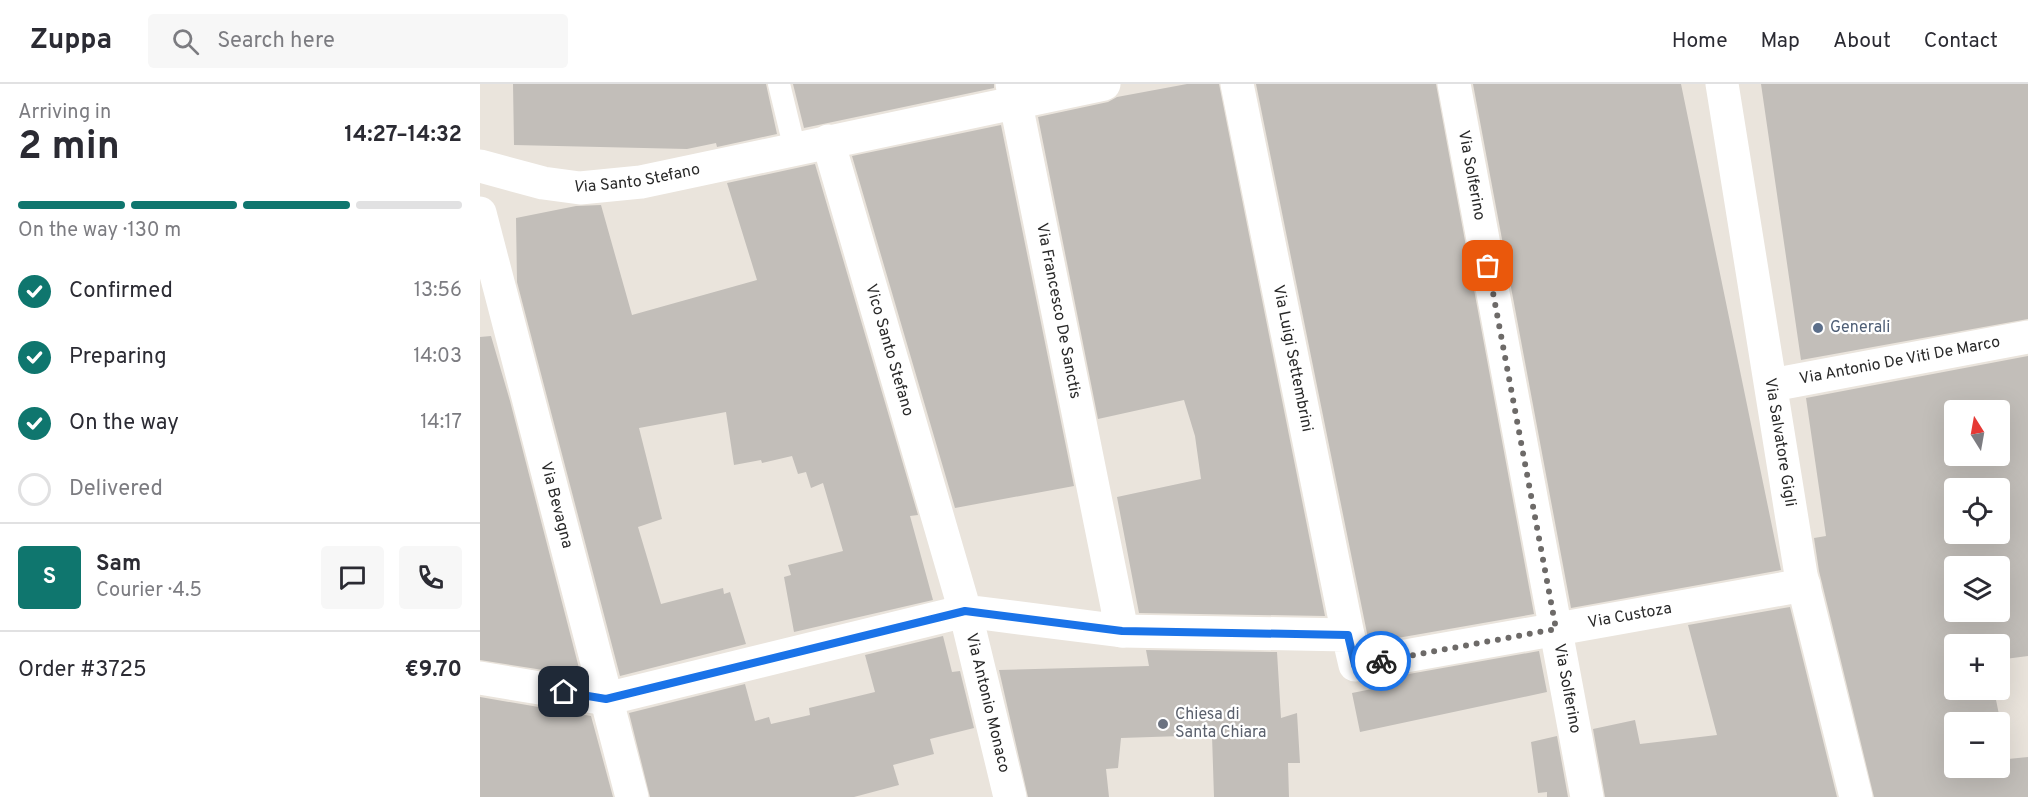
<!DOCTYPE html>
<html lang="en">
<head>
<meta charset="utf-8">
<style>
	:root { --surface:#fff; --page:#f7f7f7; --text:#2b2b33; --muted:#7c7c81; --line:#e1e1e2; --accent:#0f766e }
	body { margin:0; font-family:Overpass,sans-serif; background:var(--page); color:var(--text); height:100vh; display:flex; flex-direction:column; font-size:22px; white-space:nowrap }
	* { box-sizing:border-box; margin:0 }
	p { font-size:20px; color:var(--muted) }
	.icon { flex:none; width:33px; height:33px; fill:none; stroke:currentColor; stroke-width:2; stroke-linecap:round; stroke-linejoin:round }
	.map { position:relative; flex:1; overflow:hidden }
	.drawer { display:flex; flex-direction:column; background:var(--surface); width:480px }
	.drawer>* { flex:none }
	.needle { width:39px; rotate:349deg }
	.buttons { position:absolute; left:1464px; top:316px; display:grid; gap:12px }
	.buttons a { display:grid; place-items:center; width:66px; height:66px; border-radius:6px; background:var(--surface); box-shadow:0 6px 24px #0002; font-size:30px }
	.pin { position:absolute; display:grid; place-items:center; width:51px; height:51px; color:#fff; margin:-26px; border-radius:12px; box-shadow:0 3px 9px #0006 }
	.courier { position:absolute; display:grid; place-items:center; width:60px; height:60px; margin:-30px; border:4px solid #1a73e8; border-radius:50%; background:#fff; color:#222; box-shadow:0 2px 8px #0007 }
	.overview em { font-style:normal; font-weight:700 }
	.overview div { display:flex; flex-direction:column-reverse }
	.overview { display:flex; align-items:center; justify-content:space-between; height:102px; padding:0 18px }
	h1 { font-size:39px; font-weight:700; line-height:45px }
	.bar { display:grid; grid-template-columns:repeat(4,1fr); gap:9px 6px; align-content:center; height:72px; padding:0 18px }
	.bar i { height:8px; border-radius:4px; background:var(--line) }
	.bar .on { background:var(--accent) }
	.bar p { grid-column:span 4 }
	.line { display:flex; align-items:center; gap:15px; padding:0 18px; border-top:2px solid var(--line) }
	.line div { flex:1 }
	.round { display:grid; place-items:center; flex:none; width:63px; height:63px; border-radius:6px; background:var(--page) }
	ol { padding:0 18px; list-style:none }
	li { display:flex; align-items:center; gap:18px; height:66px }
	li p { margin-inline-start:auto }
	li .icon { padding:6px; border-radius:50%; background:var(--accent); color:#fff; stroke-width:4 }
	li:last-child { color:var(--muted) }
	li i { width:33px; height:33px; border:3px solid var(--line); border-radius:50% }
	header { display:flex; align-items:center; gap:36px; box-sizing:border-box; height:84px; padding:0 30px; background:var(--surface); border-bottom:2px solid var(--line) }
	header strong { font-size:28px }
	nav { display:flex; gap:33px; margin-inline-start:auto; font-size:21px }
	.search { width:420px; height:54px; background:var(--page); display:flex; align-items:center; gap:15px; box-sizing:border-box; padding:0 21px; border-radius:6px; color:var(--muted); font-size:22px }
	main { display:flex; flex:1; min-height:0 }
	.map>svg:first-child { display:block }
	.building { fill:#c2beb9; fill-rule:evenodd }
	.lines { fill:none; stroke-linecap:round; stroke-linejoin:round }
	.service { stroke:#fff; stroke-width:22 }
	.minor { stroke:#fff; stroke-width:33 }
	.tertiary { stroke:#fff; stroke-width:33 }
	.done { stroke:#6d6a68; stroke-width:6; stroke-dasharray:0 10.8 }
	.route { stroke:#1a73e8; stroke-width:8 }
	.service-dot { fill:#5c6f8a; stroke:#fff; stroke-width:2 }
	.worship-dot { fill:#6b7280; stroke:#fff; stroke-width:2 }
	.labels { text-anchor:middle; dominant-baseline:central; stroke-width:4.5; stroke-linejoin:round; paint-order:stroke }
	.street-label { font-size:16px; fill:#292929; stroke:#fff }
	.service-label { font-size:16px; fill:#4e5e75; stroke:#fff; text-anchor:start }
	.worship-label { font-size:16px; fill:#5b616d; stroke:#fff; text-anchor:start }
</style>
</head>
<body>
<header>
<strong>Zuppa</strong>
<div class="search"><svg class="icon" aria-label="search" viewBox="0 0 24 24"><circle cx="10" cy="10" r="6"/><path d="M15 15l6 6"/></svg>Search here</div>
<nav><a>Home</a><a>Map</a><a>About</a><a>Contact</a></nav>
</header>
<main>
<section class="drawer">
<div class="overview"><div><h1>2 min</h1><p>Arriving in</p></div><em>14:27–14:32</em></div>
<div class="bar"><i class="on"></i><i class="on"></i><i class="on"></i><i></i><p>On the way · 130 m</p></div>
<ol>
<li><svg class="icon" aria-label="check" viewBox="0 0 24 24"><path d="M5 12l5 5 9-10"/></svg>Confirmed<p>13:56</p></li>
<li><svg class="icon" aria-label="check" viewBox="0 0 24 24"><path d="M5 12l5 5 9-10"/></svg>Preparing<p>14:03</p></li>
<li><svg class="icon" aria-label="check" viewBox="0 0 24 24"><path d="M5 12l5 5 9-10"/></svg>On the way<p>14:17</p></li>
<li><i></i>Delivered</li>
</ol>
<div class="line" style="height:108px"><b class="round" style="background:var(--accent);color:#fff">S</b><div><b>Sam</b><p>Courier · 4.5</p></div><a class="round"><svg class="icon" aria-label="chat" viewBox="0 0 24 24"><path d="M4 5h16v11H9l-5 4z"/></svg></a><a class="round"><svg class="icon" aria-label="phone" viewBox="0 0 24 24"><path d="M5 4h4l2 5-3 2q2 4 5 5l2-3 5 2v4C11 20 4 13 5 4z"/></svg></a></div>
<div class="line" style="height:78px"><div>Order #3725</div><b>€9.70</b></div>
</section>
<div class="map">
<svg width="1548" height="713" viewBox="0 0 1548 713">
	<rect width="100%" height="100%" fill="#eae4dc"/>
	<path class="building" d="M33,0h253l11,50 -60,13 -1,-4 -29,6 -173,-4z
		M313,0h201v4l-190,40z
		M707,0h32l106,532 -186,-3 -22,-116 84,-18 -6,-43 -11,-36 -86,19 -60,-302 70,-15 9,-5z
		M776,0h180l98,530 -165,29z
		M993,0h208l100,486 -210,38z
		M1281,0h267v235l-227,41z
		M521,41l73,361 -119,22 -103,-352z
		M335,80l103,351 -8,1 23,84 -139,32 -10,-55 7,-2 -3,-10 55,-14 -20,-68 -12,5 -5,-16 -8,2 -6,-18 -30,7 -1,-3 -27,5 -8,-53 -87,16 23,91 -24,8 23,77 62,-16 1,6 6,-2 16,52 -126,32 -103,-394 -1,-64 60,-12 25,-1 31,110 125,-35 -30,-97z
		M11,252l19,65 71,275 -101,-16v-323z
		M1548,272v300l-23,3 2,9 -7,2v-25h-46v45h40l14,69 20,-2v40h-154l-55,-226 -5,-33 12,-2 -20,-138zM1474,327h46v45h-46zM1474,405h46v45h-46zM1474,483h46v45h-46zM1474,639h46v45h-46z
		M1310,523l47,190h-232l-12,-68 42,-9 5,24 77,-9 -29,-110z
		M463,552l9,36 8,-1 14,57 -44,11 4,15 -41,11 6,20 -45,12h-204l-21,-84 116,-29 10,37 14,-4 2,7 39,-9 -1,-7 66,-16 -10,-37z
		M666,566l131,2 4,66 16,-5 3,50h-12l1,34h-75l-2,-62 -91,3 -3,30 -12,1 3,28h-81l-29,-127 150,-4z
		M1059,567l8,41 -187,40 -8,-39 25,-5 -2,-8z
		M0,613l111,19 22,81h-133z
		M1077,652l11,61h-21v-5l-9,1 -7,-51z"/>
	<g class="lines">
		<path class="service" d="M299,0l16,66"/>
		<g class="minor">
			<path id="s1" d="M757,0l111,551"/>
			<path id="s2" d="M974,0l133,713"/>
			<path id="s3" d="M348,57l137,470 157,20 -110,-547"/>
			<path id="s4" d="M0,82l63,17 37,5 61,-6 463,-98"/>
			<path id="s5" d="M0,129l152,584"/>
			<path id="s6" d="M1292,301l256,-48"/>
			<path id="s7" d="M642,547l226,4 7,30 449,-80"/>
			<path id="s8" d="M0,594l126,21 359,-88 45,186"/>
		</g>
		<path class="tertiary" id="s9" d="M1242,0l79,491 55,222"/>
	</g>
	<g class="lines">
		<path class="done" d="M901,577l175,-32 -68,-363"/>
		<path class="route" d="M84,608l42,7 359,-88 157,20 226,4 7,30 26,-4"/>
	</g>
	<circle class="service-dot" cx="1338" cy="244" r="6"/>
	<circle class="worship-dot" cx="683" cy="640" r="6"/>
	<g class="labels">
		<g class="street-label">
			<text stroke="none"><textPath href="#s2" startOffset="93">Via Solferino</textPath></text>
			<text stroke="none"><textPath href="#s4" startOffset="160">Via Santo Stefano</textPath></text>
			<text transform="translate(578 227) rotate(79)">Via Francesco De Sanctis</text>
			<text stroke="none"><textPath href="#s3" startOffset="218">Vico Santo Stefano</textPath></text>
			<text stroke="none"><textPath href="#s1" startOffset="280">Via Luigi Settembrini</textPath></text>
			<text stroke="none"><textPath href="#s6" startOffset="130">Via Antonio De Viti De Marco</textPath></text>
			<text stroke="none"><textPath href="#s9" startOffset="363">Via Salvatore Gigli</textPath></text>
			<text stroke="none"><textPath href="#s5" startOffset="302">Via Bevagna</textPath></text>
			<text stroke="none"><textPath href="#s7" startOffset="536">Via Custoza</textPath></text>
			<text stroke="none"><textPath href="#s2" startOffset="615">Via Solferino</textPath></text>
			<text stroke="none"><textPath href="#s8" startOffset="592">Via Antonio Monaco</textPath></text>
		</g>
		<g class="service-label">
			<text x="1350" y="244">Generali</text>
		</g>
		<g class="worship-label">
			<text x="695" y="631">Chiesa di<tspan x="695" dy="18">Santa Chiara</tspan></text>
		</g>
	</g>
</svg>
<div class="buttons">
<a><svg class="needle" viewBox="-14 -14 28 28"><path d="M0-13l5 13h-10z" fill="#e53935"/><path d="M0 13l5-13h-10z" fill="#7c7c81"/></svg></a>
<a><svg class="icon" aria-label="locate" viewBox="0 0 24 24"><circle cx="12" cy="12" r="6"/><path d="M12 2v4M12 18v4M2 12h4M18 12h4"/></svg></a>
<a><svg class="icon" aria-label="layers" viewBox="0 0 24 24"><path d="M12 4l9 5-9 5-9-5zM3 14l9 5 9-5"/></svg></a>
<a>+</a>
<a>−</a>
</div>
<div class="pin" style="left:1008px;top:182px;background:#ea580c"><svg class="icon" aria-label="bag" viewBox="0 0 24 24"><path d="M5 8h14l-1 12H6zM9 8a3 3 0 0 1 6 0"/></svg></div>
<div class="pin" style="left:84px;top:608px;background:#1f2937"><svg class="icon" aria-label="home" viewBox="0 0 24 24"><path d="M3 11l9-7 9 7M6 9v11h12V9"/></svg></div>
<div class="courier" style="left:901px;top:577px"><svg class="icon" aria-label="bike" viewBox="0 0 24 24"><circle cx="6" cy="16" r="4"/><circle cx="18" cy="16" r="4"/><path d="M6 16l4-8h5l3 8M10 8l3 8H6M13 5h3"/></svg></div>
</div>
</main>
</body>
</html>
